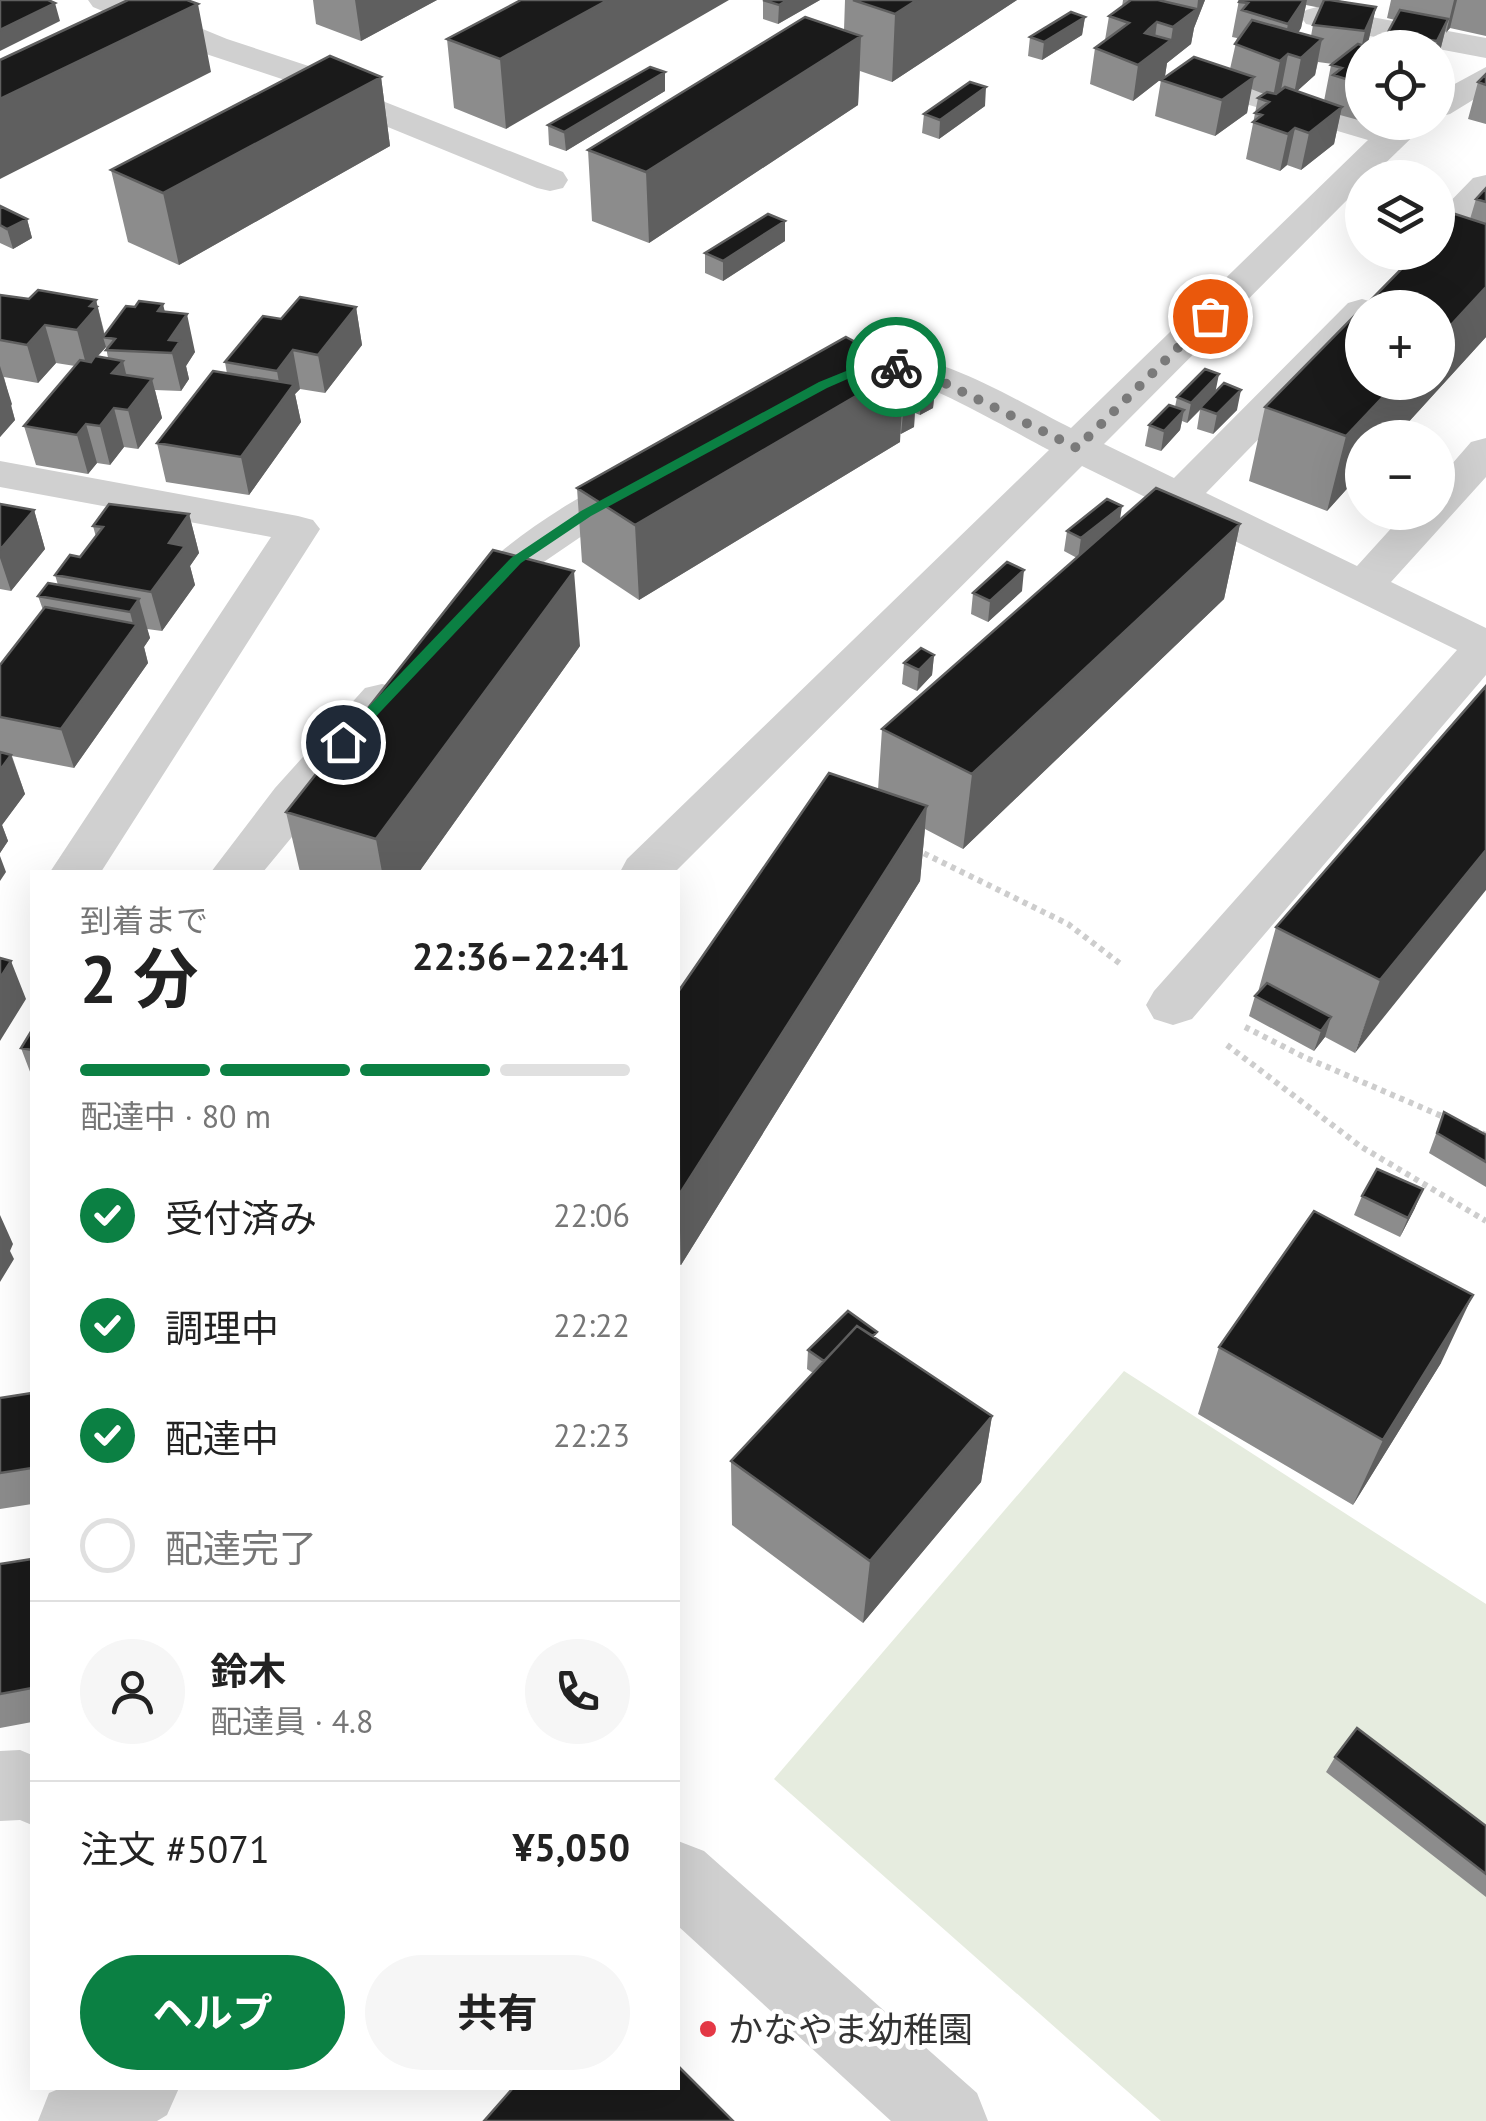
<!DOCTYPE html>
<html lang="ja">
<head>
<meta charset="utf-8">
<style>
	:root { --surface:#fff; --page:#f6f6f6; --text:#222; --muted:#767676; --line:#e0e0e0; --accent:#0b8043 }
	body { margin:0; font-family:"PT Sans","Noto Sans JP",sans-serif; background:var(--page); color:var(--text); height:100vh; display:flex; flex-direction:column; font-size:38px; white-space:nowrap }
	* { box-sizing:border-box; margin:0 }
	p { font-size:32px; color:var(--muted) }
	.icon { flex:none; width:55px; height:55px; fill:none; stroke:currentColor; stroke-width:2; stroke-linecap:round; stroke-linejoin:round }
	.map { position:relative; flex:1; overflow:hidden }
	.sheet { position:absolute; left:30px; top:870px; width:650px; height:1220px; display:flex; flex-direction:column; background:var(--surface); border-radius:0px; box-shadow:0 10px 40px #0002 }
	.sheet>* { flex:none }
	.buttons { position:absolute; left:1345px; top:30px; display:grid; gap:20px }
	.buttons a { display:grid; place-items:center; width:110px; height:110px; border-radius:50%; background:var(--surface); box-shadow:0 10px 40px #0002; font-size:50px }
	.pin { position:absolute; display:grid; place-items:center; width:85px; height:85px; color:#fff; margin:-42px; border:5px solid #fff; border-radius:50%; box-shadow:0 2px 10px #0007 }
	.courier { position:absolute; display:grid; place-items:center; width:100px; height:100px; margin:-50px; border:8px solid #0b8043; border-radius:50%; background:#fff; color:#222; box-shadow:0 2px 12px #0007 }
	.summary em { font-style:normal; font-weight:700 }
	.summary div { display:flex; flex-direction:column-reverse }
	.summary { display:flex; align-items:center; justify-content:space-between; height:170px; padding:0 50px }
	h1 { font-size:65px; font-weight:700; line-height:75px }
	.bar { display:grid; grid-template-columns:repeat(4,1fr); gap:15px 10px; align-content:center; height:120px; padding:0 50px }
	.bar i { height:12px; border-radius:8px; background:var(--line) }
	.bar .current { background:var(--accent) }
	.bar p { grid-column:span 4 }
	.line { display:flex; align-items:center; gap:25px; padding:0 50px; border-top:2px solid var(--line) }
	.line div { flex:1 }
	.round { display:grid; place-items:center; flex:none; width:105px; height:105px; border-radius:52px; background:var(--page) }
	ol { padding:0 50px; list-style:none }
	li { display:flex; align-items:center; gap:30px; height:110px }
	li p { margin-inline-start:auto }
	li .icon { padding:10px; border-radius:50%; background:var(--accent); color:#fff; stroke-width:4 }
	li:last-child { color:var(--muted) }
	li i { width:55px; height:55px; border:5px solid var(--line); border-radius:50% }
	.cta { display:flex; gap:20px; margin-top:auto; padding:20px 50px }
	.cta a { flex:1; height:115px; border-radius:60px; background:var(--accent); color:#fff; font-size:40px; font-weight:700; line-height:115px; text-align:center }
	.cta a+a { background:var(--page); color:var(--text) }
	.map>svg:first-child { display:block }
	.green { fill:#e6ecdf }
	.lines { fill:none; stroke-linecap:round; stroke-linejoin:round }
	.path { stroke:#cdcdcd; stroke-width:6; stroke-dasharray:5 5; stroke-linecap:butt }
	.minor { fill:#d0d0d0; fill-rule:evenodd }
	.wall { fill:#8c8c8c; fill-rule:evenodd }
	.shaded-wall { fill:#5f5f5f }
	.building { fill:#1a1a1a; stroke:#5f5f5f; stroke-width:2.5 }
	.route { fill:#0b8043 }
	.done { stroke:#7a7a7a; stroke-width:10; stroke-dasharray:0 18 }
	.poi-dot { fill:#e63946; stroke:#fff; stroke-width:4 }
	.labels { text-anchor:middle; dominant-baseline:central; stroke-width:10; stroke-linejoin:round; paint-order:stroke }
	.near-poi-label { font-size:35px; fill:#333; stroke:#fff; text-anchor:start }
</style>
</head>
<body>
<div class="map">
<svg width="1486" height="2121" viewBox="0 0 1486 2121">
	<rect width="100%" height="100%" fill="#fff"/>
	<path class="green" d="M1124,1371l362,233v517h-325l-387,-342z"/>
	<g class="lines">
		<path class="path" d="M915,849l153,75 54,41
			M1245,1027l59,30 182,78
			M1227,1045l133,101 126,75"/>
		<path class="minor" d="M88,0h44l95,39 130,43 23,18 183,72 5,8 -5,8 -13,3 -13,-3 -181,-74 -23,-18 -130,-43 -110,-46z
			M1317,7l169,31v20l-180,-34 -5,-7 5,-7z
			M1486,67v25l-36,22 -12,3v-24z
			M1204,71l158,47v4h66l-58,56h-8v7l-258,259 70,34 174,-175 14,-4 14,4 3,5h-17v25l-156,160 151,73 49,-54h32v-32l33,-38 15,-4v39l-95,105 95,46v47l-294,344 -19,6 -19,-6 -8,-14 8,-14 303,-341 -375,-184 -407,406h-55l7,-13 422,-409c-29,-15 -123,-69 -149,-71 -30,-3 -55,18 -83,11l-6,-9c8,-12 20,-14 33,-19 72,-29 163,35 227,66l297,-288 -176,-52 -5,-7 5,-7z
			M1486,175v32l-35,36 -13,3v-32l35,-36z
			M0,461l298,55 15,4 7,9 -219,343h-51l221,-335 -271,-50z
			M646,468l15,4 6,9 -6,9 -60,33 -69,47 -47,48 -16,4 -16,-4 -7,-10c33,-50 142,-125 200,-140z
			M382,684l17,4 7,11 -143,173h-52l64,-84 90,-100z
			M20,1750l12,5v70l-12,-5 -20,1v-70z
			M678,1841l26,10 273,242 11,28h-97l-213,-195z
			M61,2088h118l-12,27 -10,6h-119l11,-28z"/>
	</g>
	<path class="wall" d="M313,0h124l-76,41 -45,-17z
		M521,0l-15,129 -52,-21 -7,-69z
		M763,0h57l-42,24 -15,-5z
		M845,0h172l-125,82 -32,-11 -2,34 -209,138 -57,-22 -4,-71 256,-120z
		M1123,0h82l-11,28 -3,16 -24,19 -2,13 -32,25 -43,-17 5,-36 10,-8 4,-24 13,-9z
		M1239,0h97l40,7 -8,36 -6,5v73l-22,-6 -6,29 -33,26 -14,-5 -7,6 -34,-12 12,-61 6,-4 -13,-5 -4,24 -32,23 -60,-20 6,-36 69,-11 7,-31 -5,-1zM1306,5l15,3 -8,17 -2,11 -13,-3 3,-5zM1318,62l15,2 -2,1 -7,36 -27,-10 18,-16z
		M1391,0h95v36l-36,-8 -5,4 -6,23 -1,-7h-54l3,-14 8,-14 -8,-2z
		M1085,17l-3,18 -40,25 -14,-4 2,-19z
		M665,72v19l-99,60 -17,-6 -1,-20z
		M1486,74v50l-18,-5 10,-37z
		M381,77l9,69 -211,119 -51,-23 -17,-72z
		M985,106l-46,33 -17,-6 2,-19z
		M1486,188v149l-92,101h-32v34l-35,39 -78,-30 16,-74 205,-188 6,-20z
		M0,206l27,13 5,19 -19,11 -13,-6z
		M785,221v20l-62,40 -18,-8v-20z
		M0,295l29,4 67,1 9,35 60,-23 30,40 -9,14 3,13 -8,12 -26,-1 7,28 -24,31 -14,-2 -14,18 -13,-2 -9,11 -52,-9 -12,-39 51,-60 -19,-3 -18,20 -34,-6 11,43 -15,17zM106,347l2,11 -11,-1z
		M356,307l6,38 -37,48 -25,-4 -5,5 6,28 -52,73 -83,-13 -9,-39 70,-69 -2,-12z
		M904,370l31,18 -2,20 -13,7 -5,-2 -1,14 -14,7v8l-261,158 -57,-38 -5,-74z
		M1216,392l21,18 -24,24 -16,-5 3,-19 -13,13 -5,-2 -2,9 -19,21 -16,-5 4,-21 26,-18 2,-10z
		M0,504l34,6 11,39 -34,42 -11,-2z
		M189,514l10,39 -9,13 5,19 -33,46 -15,-2 3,9 -6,9 4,16 -74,105 -62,-12 13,38 -23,31 6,16 -8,12v-188l43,-55 -5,-14 20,-11 -3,-10 25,-18 16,-20 -3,-11z
		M1120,520l120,4 -16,75 -261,250 -38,-20 -5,52 -239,384 -3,-1v-272l200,-202 4,-61 195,-171 -13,-7 3,-20z
		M1022,591l-34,31 -17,-8 2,-21z
		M580,646l-161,226h-119l-14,-60z
		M934,655l-2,20 -15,16 -15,-7 2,-21z
		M1486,686l-131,367 -30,-16 -11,14 -65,-35 6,-20 3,-4 18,-65z
		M32,1030v47l-11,-29z
		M1444,1112l42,23v52l-57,-34z
		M1362,1196l53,12 -15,29 -46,-22z
		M876,1338l116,78 -11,66 -118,141 -131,-98 -1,-64 82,-88 -6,-4 1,-19z
		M1219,1347l222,16 -88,142 -155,-91z
		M32,1393v111l-32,5v-111z
		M32,1559v163l-32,6v-164z
		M1335,1757l151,69v71l-160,-125z"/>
	<path class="shaded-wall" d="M355,0h82l-76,41z
		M608,0h121l-223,129 -6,-70z
		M788,0h32l-42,24 1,-19z
		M917,0h100l-125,82 3,-68z
		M1198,0h7l-11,28 -3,16 -24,19 -2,13 -32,25 5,-36 7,-32 12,-11 -4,32 18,-14 2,-13 24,-18z
		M1304,0h3l-6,28 -20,32 7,-36z
		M1454,0h3l-7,28 -4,5z
		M55,3l5,18 -60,30v-21z
		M198,4l13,68 -211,107v-80z
		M1376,7l-8,36 -11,24 8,-36z
		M1085,17l-3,18 -40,25 2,-18z
		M1448,19l-9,36 -1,3v-10h-3l2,-7z
		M861,36l-3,69 -209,138 -3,-71z
		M1322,39l-7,36 -21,19 7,-36z
		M1288,54l-7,36 -8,7 7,-36z
		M665,72v19l-99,60 -2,-19z
		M381,77l9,69 -211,119 -16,-72z
		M1254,77l-7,36 -32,23 7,-36z
		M986,87l-1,19 -46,33 1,-19z
		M1342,107l-8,37 -33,26 8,-37z
		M1295,128l-8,37 -7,6 8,-37z
		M27,219l5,19 -19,11 -6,-20z
		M785,221v20l-62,40v-20z
		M1486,287v50l-92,101h-32v34l-35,39 19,-75 51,-54h41v-43z
		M96,300l9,38 -2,-1 3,10 -19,21 -10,-38 13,-24z
		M163,304l8,33 16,-23 8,38 -9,14 3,13 -8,12 -11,-46 -12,-34z
		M356,307l6,38 -37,48 -7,-38z
		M45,325l11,38 -18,20 -11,-38z
		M293,350l7,39 -5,5 6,28 -52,73 -8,-38 41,-57 -5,-29z
		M123,361l9,38 -20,-26z
		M0,366l12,38 -1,2 4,14 -15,17z
		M904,368l-4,74 -261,158 -4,-75z
		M1219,374l-4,20 -28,29 4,-20z
		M152,379l10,39 -24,31 -10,-39z
		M935,388l-2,20 -13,7 1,-20z
		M1241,390l-4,20 -24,24 4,-20z
		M915,406l-1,21 -13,7 2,-20z
		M114,408l10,39 -14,18 -10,-39z
		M1184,410l-4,20 -19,21 3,-20z
		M86,424l11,39 -9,11 -11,-39z
		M1122,506l-3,20 -41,33 3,-21z
		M34,510l11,39 -34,42 -11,-33v-8z
		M189,514l10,39 -9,13 5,19 -33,46 -11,-39 18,-49z
		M1240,524l-16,75 -261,250 9,-75z
		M1024,570l-2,21 -34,31 2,-21z
		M574,571l6,75 -161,226h-37l-6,-33z
		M139,599l11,39 -6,9 4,16 -74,105 -13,-39 73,-101 -4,-16z
		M934,655l-2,20 -15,16 2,-21z
		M11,755l14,39 -23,31 6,16 -8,12v-83z
		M927,806l-7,75 -239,384 -2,-70z
		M1486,850v40l-131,163 25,-73z
		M0,856l6,16 -6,9z
		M11,961l15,38 -26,42v-63z
		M1331,1017l-6,20 -11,14 7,-20z
		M1423,1189l-8,19 -15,29 8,-19z
		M0,1215l13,29 -3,7 4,8 -14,23z
		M1473,1295l-32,68 -88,142 30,-65z
		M992,1416l-11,66 -118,141 7,-62z"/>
	<path class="building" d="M0,0h48l7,3 -55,27z
		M128,0h59l11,4 -198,95v-39z
		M521,0h87l-108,59 -53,-20z
		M763,0h25l-9,5z
		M853,0h64l-22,14z
		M1131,0h27l39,9 -24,18 -16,-5 -8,7 -4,4 26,7 -33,25 -43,-17 34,-25 -20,-7z
		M1240,0h64l-16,24 -46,-14 6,-7 -9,-1z
		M1324,0h6l46,7 -11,24 -52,-6z
		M1400,10l48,9 -11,22 -50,-7z
		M1071,12l14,5 -41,25 -14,-5z
		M805,17l56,19 -215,136 -58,-22z
		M1252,20l70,19 -21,19 -13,-4 -8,7 -45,-17z
		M1358,44l12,4h-8v36l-29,-9 9,-7 -11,-3z
		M330,56l51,21 -218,116 -52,-23z
		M1194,57l60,20 -32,23 -61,-20z
		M650,67l15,5 -101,60 -16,-7z
		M1486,74v11l-8,-3z
		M970,82l16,5 -46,33 -16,-6z
		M1285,87l57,20 -33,26 -14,-5 -7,6 -35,-12 9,-7 -7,-2 14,-11 -11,-4 9,-6 9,2z
		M1486,188v14l-10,-3z
		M0,206l27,13 -20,10 -7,-4z
		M768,214l17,7 -62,40 -18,-8z
		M1455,214l31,10v63l-48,52v-31h-75l55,-56h20v-20z
		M38,290l58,10 -6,6 7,1 -20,23 -32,-5 -18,20 -27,-5v-45l29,4z
		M300,297l56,10 -38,48 -25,-5 -16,21 -52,-9 38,-46 18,3z
		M139,301l24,3 -5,7 29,3 -18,26 11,1 -8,12 -66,-3 9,-11 -12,-2 23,-31 9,1z
		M1362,308v74h35l-51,54 -81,-29z
		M846,337l58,31 -269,157 -58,-37z
		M95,356l28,5 -11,12 40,6 -24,31 -14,-2 -14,18 -14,-2 -9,11 -53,-9 56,-66 11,2z
		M1205,369l14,5 -28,29 -14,-6z
		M213,371l81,13 -53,73 -84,-14z
		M904,371l31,17 -14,7 -18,-10z
		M1224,383l17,7 -24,24 -17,-6z
		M902,399l13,7 -12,8z
		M1169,405l15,5 -20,21 -15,-6z
		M1156,488l84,36 -268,250 -90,-45z
		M1107,499l15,7 -41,32 -14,-7z
		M0,504l34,6 -34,40z
		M109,504l80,10 -20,29 16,3 -34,46 -96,-17 15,-20 10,2 23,-30 -10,-1z
		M493,550l81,21 -198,268 -90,-27z
		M1007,562l17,8 -34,31 -17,-8z
		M48,583l91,16 -9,13 -92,-16z
		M45,607l92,17 -76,105 -61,-12v-52z
		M921,648l13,7 -15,15 -15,-7z
		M1486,686v164l-106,130 -104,-53z
		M0,752l11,3 -11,15z
		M829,773l98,33 -248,389 -1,-203z
		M0,958l11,3 -11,17z
		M1267,983l64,34 -10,14 -66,-35z
		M32,1030v20l-11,-2z
		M1444,1112l42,23v27l-49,-29z
		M1377,1169l46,20 -15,29 -46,-22z
		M1314,1211l159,84 -90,145 -164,-93z
		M848,1311l29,21 -4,4 -16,-10 -33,35 -16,-11z
		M857,1326l135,90 -122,145 -139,-100z
		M32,1393v75l-32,5v-75z
		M32,1559v129l-32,6v-130z
		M1357,1728l129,98v48l-151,-117z
		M678,2066l55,55h-249l29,-33h165z"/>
	<path class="route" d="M866,363l35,4 -33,3 -41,18 -236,128 -70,47 -173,183h-10v-7l173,-181 70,-47 238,-129z"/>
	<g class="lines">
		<path class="done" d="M896,367h16l165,81 133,-132"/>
	</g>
	<circle class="poi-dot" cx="708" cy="2029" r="10"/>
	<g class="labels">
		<g class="near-poi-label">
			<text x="728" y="2029">かなやま幼稚園</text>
		</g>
	</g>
</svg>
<div class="buttons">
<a><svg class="icon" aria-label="locate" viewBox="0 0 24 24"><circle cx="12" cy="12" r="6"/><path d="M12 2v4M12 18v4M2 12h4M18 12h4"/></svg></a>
<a><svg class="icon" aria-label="layers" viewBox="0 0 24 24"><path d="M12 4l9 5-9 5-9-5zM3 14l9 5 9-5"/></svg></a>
<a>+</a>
<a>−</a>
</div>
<div class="pin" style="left:1210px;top:316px;background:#ea580c"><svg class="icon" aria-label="bag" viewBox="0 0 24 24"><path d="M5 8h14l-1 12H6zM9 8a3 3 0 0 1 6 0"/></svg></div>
<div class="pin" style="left:343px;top:742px;background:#1f2937"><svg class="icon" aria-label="home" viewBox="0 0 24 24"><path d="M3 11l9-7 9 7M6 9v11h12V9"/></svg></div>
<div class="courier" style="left:896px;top:367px"><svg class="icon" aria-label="bike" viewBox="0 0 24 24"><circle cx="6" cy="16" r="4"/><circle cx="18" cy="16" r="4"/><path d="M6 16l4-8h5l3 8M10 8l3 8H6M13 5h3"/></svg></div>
<section class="sheet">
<div class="summary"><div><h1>2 分</h1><p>到着まで</p></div><em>22:36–22:41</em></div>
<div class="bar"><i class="current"></i><i class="current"></i><i class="current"></i><i></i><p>配達中 · 80 m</p></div>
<ol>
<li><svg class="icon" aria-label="check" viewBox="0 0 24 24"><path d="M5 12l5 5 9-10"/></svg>受付済み<p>22:06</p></li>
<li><svg class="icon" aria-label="check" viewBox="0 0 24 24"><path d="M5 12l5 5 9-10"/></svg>調理中<p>22:22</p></li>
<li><svg class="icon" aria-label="check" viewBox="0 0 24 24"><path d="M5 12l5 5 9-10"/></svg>配達中<p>22:23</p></li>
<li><i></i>配達完了</li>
</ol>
<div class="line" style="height:180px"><a class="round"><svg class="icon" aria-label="person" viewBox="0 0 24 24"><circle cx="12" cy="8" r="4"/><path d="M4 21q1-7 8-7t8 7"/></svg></a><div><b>鈴木</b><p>配達員 · 4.8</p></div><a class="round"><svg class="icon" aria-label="phone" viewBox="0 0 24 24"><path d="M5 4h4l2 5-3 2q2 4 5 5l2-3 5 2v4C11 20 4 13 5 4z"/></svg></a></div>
<div class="line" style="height:130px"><div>注文 #5071</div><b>¥5,050</b></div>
<div class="cta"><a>ヘルプ</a><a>共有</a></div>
</section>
</div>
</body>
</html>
